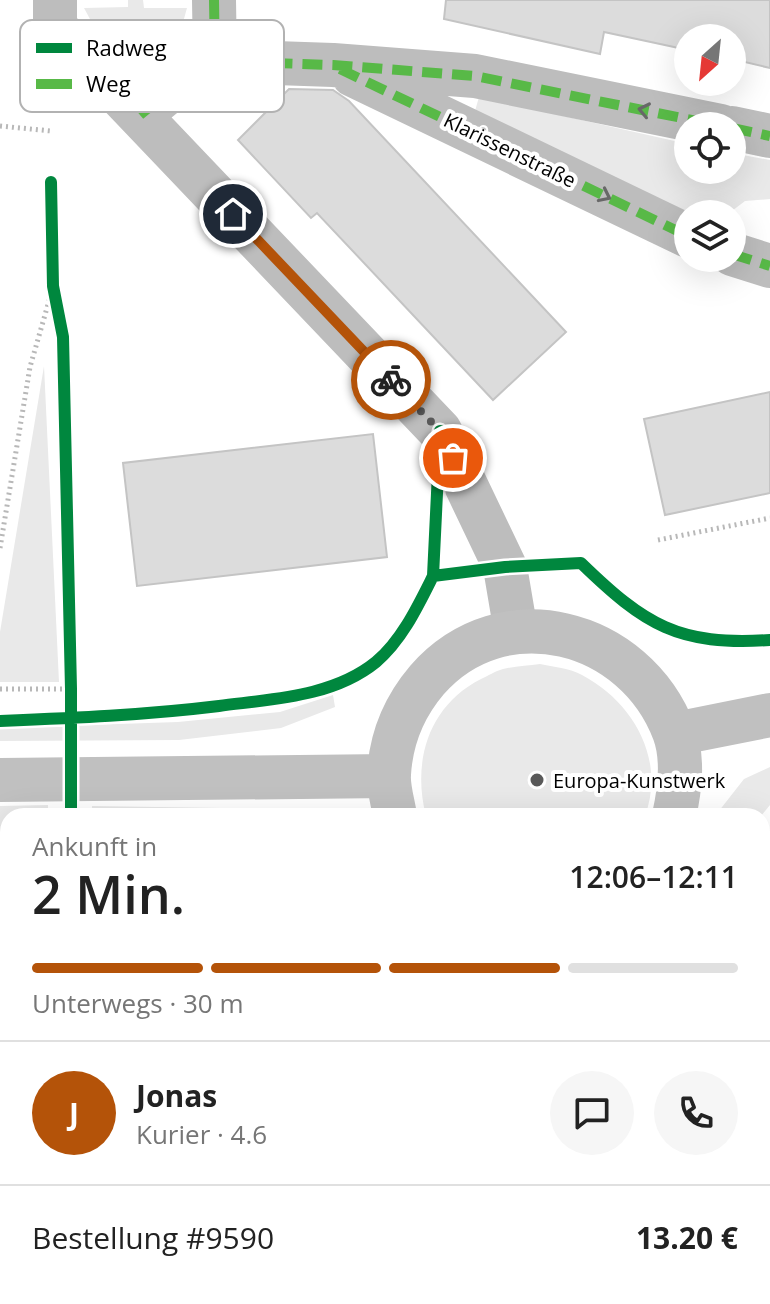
<!DOCTYPE html>
<html lang="de">
<head>
<meta charset="utf-8">
<style>
	:root { --surface:#fff; --page:#f6f6f6; --text:#222; --muted:#767676; --line:#e0e0e0; --accent:#b45309 }
	body { margin:0; font-family:"Open Sans",sans-serif; background:var(--page); color:var(--text); height:100vh; display:flex; flex-direction:column; font-size:30px; white-space:nowrap }
	* { box-sizing:border-box; margin:0 }
	p { font-size:26px; color:var(--muted) }
	.icon { flex:none; width:44px; height:44px; fill:none; stroke:currentColor; stroke-width:2; stroke-linecap:round; stroke-linejoin:round }
	.map { position:relative; flex:1; overflow:hidden }
	.panel { position:absolute; left:0px; top:808px; width:770px; height:496px; display:flex; flex-direction:column; background:var(--surface); border-radius:24px 24px 0 0; box-shadow:0 8px 32px #0002 }
	.panel>* { flex:none }
	.needle { width:52px; rotate:207deg }
	.controls { position:absolute; left:674px; top:24px; display:grid; gap:16px }
	.controls a { display:grid; place-items:center; width:72px; height:72px; border-radius:50%; background:var(--surface); box-shadow:0 8px 32px #0002; font-size:40px }
	.pin { position:absolute; display:grid; place-items:center; width:68px; height:68px; color:#fff; margin:-34px; border:4px solid #fff; border-radius:50%; box-shadow:0 2px 8px #0007 }
	.courier { position:absolute; display:grid; place-items:center; width:80px; height:80px; margin:-40px; border:6px solid #b45309; border-radius:50%; background:#fff; color:#222; box-shadow:0 2px 10px #0007 }
	.headline em { font-style:normal; font-weight:600 }
	.headline div { display:flex; flex-direction:column-reverse }
	.headline { display:flex; align-items:center; justify-content:space-between; height:136px; padding:0 32px }
	h1 { font-size:52px; font-weight:600; line-height:60px }
	.bar { display:grid; grid-template-columns:repeat(4,1fr); gap:12px 8px; align-content:center; height:96px; padding:0 32px }
	.bar i { height:10px; border-radius:6px; background:var(--line) }
	.bar .selected { background:var(--accent) }
	.bar p { grid-column:span 4 }
	.line { display:flex; align-items:center; gap:20px; padding:0 32px; border-top:2px solid var(--line) }
	.line div { flex:1 }
	.round { display:grid; place-items:center; flex:none; width:84px; height:84px; border-radius:42px; background:var(--page) }
	.map>svg:first-child { display:block }
	.green { fill:#e9e9e9 }
	.building { fill:#dcdcdc; stroke:#c4c4c4; stroke-width:2 }
	.lines { fill:none; stroke-linecap:round; stroke-linejoin:round }
	.path { stroke:#b8b8b8; stroke-width:5; stroke-dasharray:2 4; stroke-linecap:butt }
	.minor { stroke:#bdbdbd; stroke-width:44 }
	.secondary { stroke:#c0c0c0; stroke-width:44 }
	.quiet { stroke:#58b947; stroke-width:10; stroke-dasharray:20 10; stroke-linecap:butt }
	.cycleway-casing { stroke:#fff; stroke-width:17 }
	.cycleway { stroke:#00873e; stroke-width:12 }
	.oneway { stroke:#686868 }
	.done { stroke:#595959; stroke-width:8; stroke-dasharray:0 14.4 }
	.route { stroke:#b45309; stroke-width:10 }
	.poi-dot { fill:#595959; stroke:#fff; stroke-width:3 }
	.labels { text-anchor:middle; dominant-baseline:central; stroke-width:8; stroke-linejoin:round; paint-order:stroke }
	.street-label { font-size:20px; fill:#000; stroke:#fff }
	.poi-label { font-size:20px; fill:#000; stroke:#fff; text-anchor:start }
	.key { fill:#fff; stroke:#b2b2b2; stroke-width:2 }
	.key-label { font-size:22px; fill:#000 }
</style>
</head>
<body>
<div class="map">
<svg width="770" height="1304" viewBox="0 0 770 1304">
	<rect width="100%" height="100%" fill="#fff"/>
	<path class="green" d="M128,0h15l1,8h43c-2,6 -3,13 -6,18 -18,29 -63,26 -83,4 -6,-6 -10,-15 -14,-22l44,-1z
		M479,97l209,47v26h44v-17l38,7v39l-25,2 -17,13h-38l-215,-103z
		M44,366l15,316h-59v-50z
		M540,664c13,3 30,4 42,11 51,27 84,84 63,141h-219c-14,-54 2,-110 55,-137 7,-3 14,-8 22,-10 12,-3 25,-3 37,-5z
		M333,695l2,12 -54,21 -102,12 -179,1v-13l178,-6 102,-10z
		M770,767v38l-9,11h-46l29,-37z
		M48,805v11h-40v127l-8,-87v-50z
		M92,806l130,2 52,8h-182z"/>
	<path class="building" d="M446,0h324v68l-38,-9v-21h-44v12l-84,-18 -4,22 -156,-35z
		M289,89l44,1 16,11 217,231 -73,68 -176,-187 -6,5 -73,-78z
		M770,392v101l-105,22 -21,-96z
		M373,434l14,123 -250,29 -14,-123z"/>
	<g class="lines">
		<path class="path" d="M0,126l51,5
			M658,540l112,-22
			M0,548l30,-181 23,-80
			M0,689h71l-8,-352 -10,-51 -2,-104"/>
		<path class="minor" d="M55,0v27l385,404 65,136 11,65
			M214,0l1,61
			M353,75l335,161
			M140,115l28,-23 47,-31 118,4 142,11 246,50
			M732,128l38,8
			M732,254l38,12"/>
		<path class="secondary" d="M675,734l95,-19
			M0,780l389,-4
			M395,816c-2,-13 -7,-29 -6,-42 2,-36 15,-67 38,-94 75,-86 208,-51 247,52 10,27 6,57 0,84"/>
		<path class="quiet" d="M214,0l1,61
			M340,69l348,167
			M140,115l28,-23 47,-31 118,4 142,11 246,50
			M732,128l38,8
			M732,254l38,12
			M56,1304v-8"/>
		<defs>
			<path id="cycleway" d="M51,182l2,104 10,51 8,352v127
				M433,576l7,-145
				M0,721c73,-3 146,-6 219,-15 53,-7 114,-9 157,-44 26,-22 42,-56 57,-86l72,-9 76,-4c64,62 97,83 189,77"/>
		</defs>
		<use href="#cycleway" class="cycleway-casing"/>
		<use href="#cycleway" class="cycleway"/>
	</g>
	<defs><path id="oneway-chevron" d="M-2-3.5L2.5 0L-2 3.5" fill="none" stroke-width="1.6" stroke-linecap="round" stroke-linejoin="round" transform="scale(2)"/></defs>
	<g class="oneway">
		<use href="#oneway-chevron" transform="translate(644 110) rotate(-168)"/>
		<use href="#oneway-chevron" transform="translate(605 196) rotate(26)"/>
	</g>
	<g class="lines">
		<path class="done" d="M391,380l49,51 13,27"/>
		<path class="route" d="M233,214l158,166"/>
	</g>
	<circle class="poi-dot" cx="537" cy="780" r="8"/>
	<g class="labels">
		<g class="street-label">
			<text transform="translate(510 150) rotate(26)">Klarissenstraße</text>
		</g>
		<g class="poi-label">
			<text x="553" y="780">Europa-Kunstwerk</text>
		</g>
	</g>
	<rect x="20" y="20" width="264" height="92" rx="12" class="key"/>
	<rect x="36" y="43" width="36" height="10" fill="#00873e"/>
	<rect x="36" y="79" width="36" height="10" fill="#58b947"/>
	<g class="key-label">
		<text x="86" y="56">Radweg</text>
		<text x="86" y="92">Weg</text>
	</g>
</svg>
<div class="controls">
<a><svg class="needle" viewBox="-14 -14 28 28"><path d="M0-13l5 13h-10z" fill="#e53935"/><path d="M0 13l5-13h-10z" fill="#767676"/></svg></a>
<a><svg class="icon" aria-label="locate" viewBox="0 0 24 24"><circle cx="12" cy="12" r="6"/><path d="M12 2v4M12 18v4M2 12h4M18 12h4"/></svg></a>
<a><svg class="icon" aria-label="layers" viewBox="0 0 24 24"><path d="M12 4l9 5-9 5-9-5zM3 14l9 5 9-5"/></svg></a>
</div>
<div class="pin" style="left:453px;top:458px;background:#ea580c"><svg class="icon" aria-label="bag" viewBox="0 0 24 24"><path d="M5 8h14l-1 12H6zM9 8a3 3 0 0 1 6 0"/></svg></div>
<div class="pin" style="left:233px;top:214px;background:#1f2937"><svg class="icon" aria-label="home" viewBox="0 0 24 24"><path d="M3 11l9-7 9 7M6 9v11h12V9"/></svg></div>
<div class="courier" style="left:391px;top:380px"><svg class="icon" aria-label="bike" viewBox="0 0 24 24"><circle cx="6" cy="16" r="4"/><circle cx="18" cy="16" r="4"/><path d="M6 16l4-8h5l3 8M10 8l3 8H6M13 5h3"/></svg></div>
<section class="panel">
<div class="headline"><div><h1>2 Min.</h1><p>Ankunft in</p></div><em>12:06–12:11</em></div>
<div class="bar"><i class="selected"></i><i class="selected"></i><i class="selected"></i><i></i><p>Unterwegs · 30 m</p></div>
<div class="line" style="height:144px"><b class="round" style="background:var(--accent);color:#fff">J</b><div><b>Jonas</b><p>Kurier · 4.6</p></div><a class="round"><svg class="icon" aria-label="chat" viewBox="0 0 24 24"><path d="M4 5h16v11H9l-5 4z"/></svg></a><a class="round"><svg class="icon" aria-label="phone" viewBox="0 0 24 24"><path d="M5 4h4l2 5-3 2q2 4 5 5l2-3 5 2v4C11 20 4 13 5 4z"/></svg></a></div>
<div class="line" style="height:104px"><div>Bestellung #9590</div><b>13.20 €</b></div>
</section>
</div>
</body>
</html>
